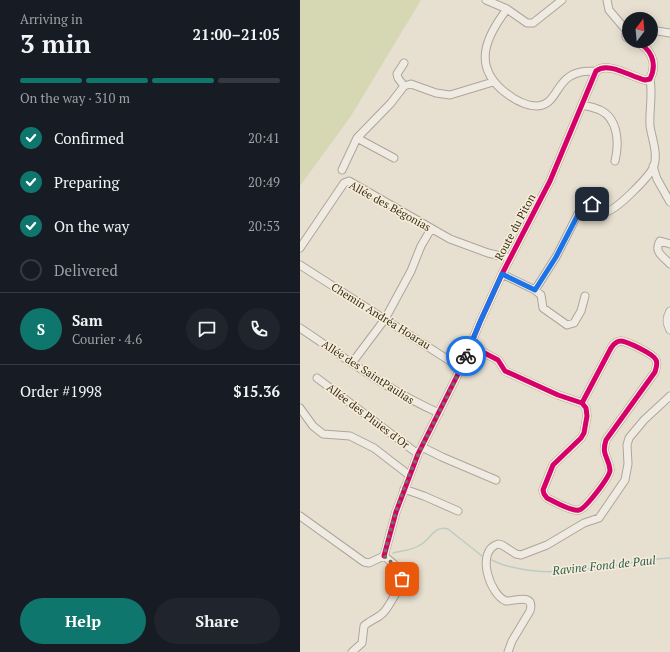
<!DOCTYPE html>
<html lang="en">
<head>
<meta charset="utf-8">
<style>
	:root { --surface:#171b24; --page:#20242c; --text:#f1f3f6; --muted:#9ea1a6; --line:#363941; --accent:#0f766e }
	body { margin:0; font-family:"PT Serif",serif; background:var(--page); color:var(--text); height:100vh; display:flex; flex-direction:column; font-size:15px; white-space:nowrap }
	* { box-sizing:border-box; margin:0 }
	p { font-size:13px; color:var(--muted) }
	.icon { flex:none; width:22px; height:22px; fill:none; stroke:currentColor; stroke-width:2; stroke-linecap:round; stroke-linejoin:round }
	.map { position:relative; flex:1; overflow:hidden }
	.side { display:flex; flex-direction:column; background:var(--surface); width:300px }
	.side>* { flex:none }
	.needle { width:26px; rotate:16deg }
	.fabs { position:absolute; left:322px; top:12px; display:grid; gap:8px }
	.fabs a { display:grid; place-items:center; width:36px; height:36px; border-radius:50%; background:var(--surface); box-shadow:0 2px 10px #0003; font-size:20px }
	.pin { position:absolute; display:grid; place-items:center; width:34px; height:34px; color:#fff; margin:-17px; border-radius:8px; box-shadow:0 2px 6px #0006 }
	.courier { position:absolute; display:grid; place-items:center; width:40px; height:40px; margin:-20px; border:3px solid #1a73e8; border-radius:50%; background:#fff; color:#222; box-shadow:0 1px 5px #0007 }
	.summary em { font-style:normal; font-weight:800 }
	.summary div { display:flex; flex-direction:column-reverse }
	.summary { display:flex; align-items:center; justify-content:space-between; height:68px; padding:0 20px }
	h1 { font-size:26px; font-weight:800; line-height:30px }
	.bar { display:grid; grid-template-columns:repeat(4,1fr); gap:6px 4px; align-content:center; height:48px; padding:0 20px }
	.bar i { height:5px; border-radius:3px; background:var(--line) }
	.bar .selected { background:var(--accent) }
	.bar p { grid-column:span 4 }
	.line { display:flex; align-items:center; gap:10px; padding:0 20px; border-top:1px solid var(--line) }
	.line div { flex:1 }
	.round { display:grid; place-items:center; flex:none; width:42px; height:42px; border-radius:21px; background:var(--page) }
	ol { padding:0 20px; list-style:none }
	li { display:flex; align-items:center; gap:12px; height:44px }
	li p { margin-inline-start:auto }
	li .icon { padding:4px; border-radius:50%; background:var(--accent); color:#fff; stroke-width:4 }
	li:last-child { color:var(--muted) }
	li i { width:22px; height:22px; border:2px solid var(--line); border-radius:50% }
	.button { display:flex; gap:8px; margin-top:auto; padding:8px 20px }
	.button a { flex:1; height:46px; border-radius:24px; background:var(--accent); color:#fff; font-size:16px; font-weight:800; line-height:46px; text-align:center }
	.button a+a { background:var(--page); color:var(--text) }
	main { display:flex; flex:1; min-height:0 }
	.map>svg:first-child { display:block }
	.green { fill:#d6d7b3 }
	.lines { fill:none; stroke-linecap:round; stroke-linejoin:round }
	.stream { stroke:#bcccc2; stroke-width:1.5 }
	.minor-casing { stroke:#ada599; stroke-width:9 }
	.minor { stroke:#efebe3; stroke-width:7 }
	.cycleway-casing { stroke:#f7eed8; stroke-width:8 }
	.cycleway { stroke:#d6006c; stroke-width:5 }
	.done { stroke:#786c5e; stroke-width:4; stroke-dasharray:0 7.2 }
	.route { stroke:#1a73e8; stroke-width:5 }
	.labels { text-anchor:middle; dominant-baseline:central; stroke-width:3; stroke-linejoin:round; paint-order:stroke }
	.street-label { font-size:11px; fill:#3d2e20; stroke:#f7eed8 }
	.water-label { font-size:12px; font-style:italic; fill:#2f5d5a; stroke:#f7eed8 }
</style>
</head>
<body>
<main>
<section class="side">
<div class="summary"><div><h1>3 min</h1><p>Arriving in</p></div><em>21:00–21:05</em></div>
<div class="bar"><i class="selected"></i><i class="selected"></i><i class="selected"></i><i></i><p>On the way · 310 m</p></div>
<ol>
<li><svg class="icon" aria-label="check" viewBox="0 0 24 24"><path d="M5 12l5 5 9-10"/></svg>Confirmed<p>20:41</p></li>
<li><svg class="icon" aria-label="check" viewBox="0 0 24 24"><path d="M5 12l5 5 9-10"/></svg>Preparing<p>20:49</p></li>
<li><svg class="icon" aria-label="check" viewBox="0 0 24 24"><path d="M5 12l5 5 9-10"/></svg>On the way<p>20:53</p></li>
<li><i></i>Delivered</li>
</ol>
<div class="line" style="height:72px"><b class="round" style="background:var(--accent);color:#fff">S</b><div><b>Sam</b><p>Courier · 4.6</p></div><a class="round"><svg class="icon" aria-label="chat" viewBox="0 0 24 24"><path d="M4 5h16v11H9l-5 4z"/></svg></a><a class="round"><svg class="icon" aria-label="phone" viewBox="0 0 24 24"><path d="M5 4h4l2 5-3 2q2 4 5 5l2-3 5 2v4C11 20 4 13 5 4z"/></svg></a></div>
<div class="line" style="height:52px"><div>Order #1998</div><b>$15.36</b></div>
<div class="button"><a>Help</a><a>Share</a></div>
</section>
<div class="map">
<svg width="370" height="652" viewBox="0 0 370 652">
	<rect width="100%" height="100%" fill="#e7e0d1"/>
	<path class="green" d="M0,0h121l-70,116 -51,70z"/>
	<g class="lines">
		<path class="stream" d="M93,553c8,-2 20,-3 27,-8 11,-6 14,-20 28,-16l34,27
			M192,560c6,3 13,6 20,7 44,12 100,-2 145,-8l13,-1"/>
		<defs>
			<path id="minor" d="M186,0l21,9 20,14h6l29,-23
				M307,0l2,10 17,20
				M207,9c-22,29 -35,58 -1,84 9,7 19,13 31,13 18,-1 19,-21 32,-29 8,-6 18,-6 27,-6
				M329,28l-3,2v7l3,2
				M351,30l19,3
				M104,63l-7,11 1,4 6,8
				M282,105c6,1 13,3 18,5 19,9 19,35 15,51
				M57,138l37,20
				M353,166l4,13 13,23
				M42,170l15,-32 34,-35 13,-17 7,-2 25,9 14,2 43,-13
				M370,244l-10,-3c-7,11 4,16 10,23
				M0,248l44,-65 5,-2 101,58 38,14 22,5
				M0,265l161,103
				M202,274l33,16 6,5 2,13 24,17 7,-2 7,-12 4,-15
				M235,290l21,-33 27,-53 6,-1c5,2 10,9 16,9 11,-1 45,-36 49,-46 4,-13 -2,-27 -4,-40 -1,-16 3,-31 0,-47
				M370,311c-4,7 -4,12 0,19
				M0,328c45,30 89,63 139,85
				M171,346l27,14 7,11 53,24 24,8 4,5 1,8 -3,17 -3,5 -28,27 -10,25 1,4 3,4c6,3 25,14 32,12 6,-1 31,-33 31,-40 -1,-13 -9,-14 -4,-30l49,-68c1,-4 3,-9 1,-12 -2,-6 -30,-19 -35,-19 -5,0 -8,4 -10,7l-29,55
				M52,363l33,-44 26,-48 10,-25 10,-17
				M17,378l101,76
				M0,408l13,18 10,8 27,2 24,12 35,27
				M122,447l20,10 54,23
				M104,489l20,7 34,15
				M0,516l64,46 5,1 15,-7
				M84,556l12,-44 22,-58 43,-86 19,-46 22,-48 48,-93 46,-110c12,-10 35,6 49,9l5,-1c8,-16 1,-32 -16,-38
				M52,652l10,-9 2,-17c6,-6 13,-7 19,-13 5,-5 8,-12 12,-18 11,-22 7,-25 -11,-39
				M208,652l4,-11 18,-30c5,-18 -14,-10 -24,-10 -16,-6 -31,-50 -8,-57l4,1 14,9 5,1 26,-10 37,-22 15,-5 26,-38 3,-16 -1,-19 2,-7 15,-18 26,-24"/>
		</defs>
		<use href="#minor" class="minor-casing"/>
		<use href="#minor" class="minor"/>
		<defs>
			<path id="cycleway" d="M171,346l27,14 7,11 53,24 24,8 4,5 1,8 -3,17 -3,5 -28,27 -10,25 1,4 3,4c6,3 25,14 32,12 6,-1 31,-33 31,-40 -1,-13 -9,-14 -4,-30l49,-68c1,-4 3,-9 1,-12 -2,-6 -30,-19 -35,-19 -5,0 -8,4 -10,7l-29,55
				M84,556l12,-44 22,-58 43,-86 19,-46 22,-48 48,-93 46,-110c12,-10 35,6 49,9l5,-1c8,-16 1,-32 -16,-38"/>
		</defs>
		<use href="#cycleway" class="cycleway-casing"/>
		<use href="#cycleway" class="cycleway"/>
	</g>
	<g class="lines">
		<path class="done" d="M102,579l-3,-10 -15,-13c8,-35 19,-69 34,-101 15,-33 34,-65 48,-99"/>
		<path class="route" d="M166,356l14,-34 22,-48 33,16 21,-33 26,-50 4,-4 6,1"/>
	</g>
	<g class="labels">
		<g class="street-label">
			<text transform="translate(90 206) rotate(29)">Allée des Bégonias</text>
			<text transform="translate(215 227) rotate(-62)">Route du Piton</text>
			<text transform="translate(81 316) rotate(32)">Chemin Andréa Hoarau</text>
			<text transform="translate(68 372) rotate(33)">Allée des SaintPaulias</text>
			<text transform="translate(68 416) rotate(37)">Allée des Pluies d'Or</text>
		</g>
		<g class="water-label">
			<text transform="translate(304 565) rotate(-6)">Ravine Fond de Paul</text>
		</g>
	</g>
</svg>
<div class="fabs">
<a><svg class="needle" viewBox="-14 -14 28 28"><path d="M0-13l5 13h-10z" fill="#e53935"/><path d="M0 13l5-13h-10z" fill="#9ea1a6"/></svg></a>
</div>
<div class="pin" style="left:102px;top:579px;background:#ea580c"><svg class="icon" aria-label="bag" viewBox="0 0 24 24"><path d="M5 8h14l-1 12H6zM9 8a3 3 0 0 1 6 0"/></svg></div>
<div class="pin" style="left:292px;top:204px;background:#1f2937"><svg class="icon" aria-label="home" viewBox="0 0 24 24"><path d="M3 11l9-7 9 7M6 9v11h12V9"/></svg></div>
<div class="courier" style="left:166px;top:356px"><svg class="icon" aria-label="bike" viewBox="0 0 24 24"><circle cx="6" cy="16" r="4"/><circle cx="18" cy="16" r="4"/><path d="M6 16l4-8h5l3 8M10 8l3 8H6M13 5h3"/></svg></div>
</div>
</main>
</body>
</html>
